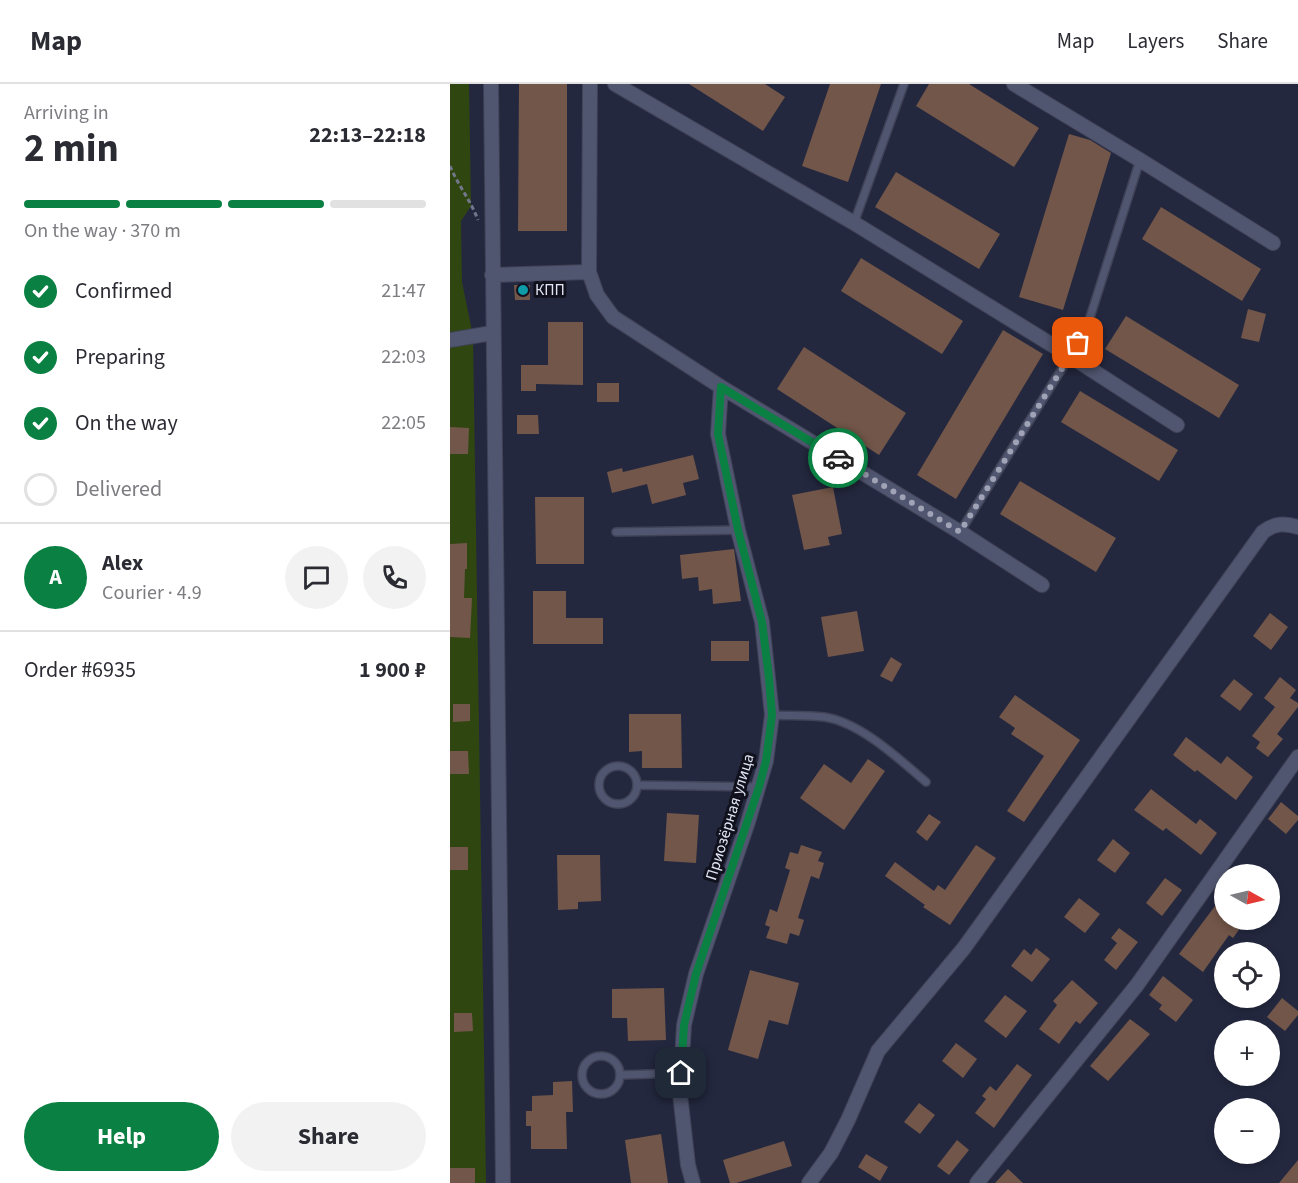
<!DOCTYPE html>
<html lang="en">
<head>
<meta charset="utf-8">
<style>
	:root { --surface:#fff; --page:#f2f2f3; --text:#2b2b33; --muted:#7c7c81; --line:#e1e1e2; --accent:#0b8043 }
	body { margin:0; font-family:"Source Sans 3",sans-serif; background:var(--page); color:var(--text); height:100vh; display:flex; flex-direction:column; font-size:22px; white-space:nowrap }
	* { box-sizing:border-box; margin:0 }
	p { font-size:20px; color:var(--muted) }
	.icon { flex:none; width:33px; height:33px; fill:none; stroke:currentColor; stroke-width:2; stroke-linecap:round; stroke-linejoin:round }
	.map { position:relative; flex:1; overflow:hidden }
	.details { display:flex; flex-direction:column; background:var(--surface); width:450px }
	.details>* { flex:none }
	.needle { width:39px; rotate:98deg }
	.tools { position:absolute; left:764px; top:780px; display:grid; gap:12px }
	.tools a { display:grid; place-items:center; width:66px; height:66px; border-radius:50%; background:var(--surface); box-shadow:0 3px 9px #0003; font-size:30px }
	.pin { position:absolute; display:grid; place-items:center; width:51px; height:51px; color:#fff; margin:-26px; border-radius:12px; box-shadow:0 3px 9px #0006 }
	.courier { position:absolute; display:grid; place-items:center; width:60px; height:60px; margin:-30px; border:4px solid #0b8043; border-radius:50%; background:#fff; color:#222; box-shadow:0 2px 8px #0007 }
	.headline em { font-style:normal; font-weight:700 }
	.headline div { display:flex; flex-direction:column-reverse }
	.headline { display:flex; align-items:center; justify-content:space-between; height:102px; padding:0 24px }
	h1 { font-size:39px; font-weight:700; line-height:45px }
	.bar { display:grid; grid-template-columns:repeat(4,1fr); gap:9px 6px; align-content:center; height:72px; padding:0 24px }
	.bar i { height:8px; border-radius:4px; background:var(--line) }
	.bar .current { background:var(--accent) }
	.bar p { grid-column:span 4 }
	.line { display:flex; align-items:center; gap:15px; padding:0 24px; border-top:2px solid var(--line) }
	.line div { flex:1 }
	.round { display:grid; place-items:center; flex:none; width:63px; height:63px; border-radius:32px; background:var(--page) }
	ol { padding:0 24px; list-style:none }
	li { display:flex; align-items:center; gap:18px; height:66px }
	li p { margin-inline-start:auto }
	li .icon { padding:6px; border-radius:50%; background:var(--accent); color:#fff; stroke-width:4 }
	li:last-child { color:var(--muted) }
	li i { width:33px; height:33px; border:3px solid var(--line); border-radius:50% }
	.primary-button { display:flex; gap:12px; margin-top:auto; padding:12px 24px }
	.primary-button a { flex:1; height:69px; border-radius:36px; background:var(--accent); color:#fff; font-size:24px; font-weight:700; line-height:69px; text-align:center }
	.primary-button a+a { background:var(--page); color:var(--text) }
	header { display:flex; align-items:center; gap:36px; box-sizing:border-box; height:84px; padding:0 30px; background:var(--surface); border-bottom:2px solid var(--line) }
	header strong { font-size:28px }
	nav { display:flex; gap:33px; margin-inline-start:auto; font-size:21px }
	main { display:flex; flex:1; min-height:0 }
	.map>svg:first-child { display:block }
	.green { fill:#304611 }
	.building { fill:#725649 }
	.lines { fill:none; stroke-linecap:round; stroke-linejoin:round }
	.lane-casing { stroke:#404357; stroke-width:10 }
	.street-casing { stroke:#404357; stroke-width:16 }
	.path { stroke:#73778b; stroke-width:3; stroke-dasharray:4.5 3; stroke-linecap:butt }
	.lane { stroke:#515670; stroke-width:7 }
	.street { stroke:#515670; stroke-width:14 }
	.done { stroke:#a0a3b5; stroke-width:6; stroke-dasharray:0 10.8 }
	.route { stroke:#0b8043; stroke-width:8 }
	.culture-dot { fill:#0f9aa8; stroke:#10111c; stroke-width:2 }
	.labels { text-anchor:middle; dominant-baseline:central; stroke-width:6; stroke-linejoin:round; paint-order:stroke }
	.poi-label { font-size:16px; fill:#e2e5f5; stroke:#10111c; text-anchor:start }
	.street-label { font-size:16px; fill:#e2e5f5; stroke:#10111c }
</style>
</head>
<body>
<header>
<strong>Map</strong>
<nav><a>Map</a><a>Layers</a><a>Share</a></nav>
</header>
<main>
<section class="details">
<div class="headline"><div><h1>2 min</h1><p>Arriving in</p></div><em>22:13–22:18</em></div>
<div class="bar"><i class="current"></i><i class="current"></i><i class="current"></i><i></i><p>On the way · 370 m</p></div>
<ol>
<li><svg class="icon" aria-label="check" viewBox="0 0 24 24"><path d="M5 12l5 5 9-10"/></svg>Confirmed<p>21:47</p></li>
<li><svg class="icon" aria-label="check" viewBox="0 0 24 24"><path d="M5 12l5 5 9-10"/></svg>Preparing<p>22:03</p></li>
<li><svg class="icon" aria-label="check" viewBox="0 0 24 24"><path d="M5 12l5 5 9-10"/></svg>On the way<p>22:05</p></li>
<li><i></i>Delivered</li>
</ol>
<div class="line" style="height:108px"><b class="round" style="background:var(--accent);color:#fff">A</b><div><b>Alex</b><p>Courier · 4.9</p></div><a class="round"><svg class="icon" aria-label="chat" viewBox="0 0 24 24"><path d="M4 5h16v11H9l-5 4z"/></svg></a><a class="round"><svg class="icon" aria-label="phone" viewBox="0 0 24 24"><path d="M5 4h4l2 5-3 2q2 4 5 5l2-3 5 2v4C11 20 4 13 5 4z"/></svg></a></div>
<div class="line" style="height:78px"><div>Order #6935</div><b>1 900 ₽</b></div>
<div class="primary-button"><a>Help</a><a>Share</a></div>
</section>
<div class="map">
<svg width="848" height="1099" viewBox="0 0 848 1099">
	<rect width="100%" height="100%" fill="#24283f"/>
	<path class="green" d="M0,0h19l2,122 -10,15 1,61 11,54 13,847h-36z"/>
	<path class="building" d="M69,0h48v147h-49z
		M239,0h76l20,13 -22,34z
		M380,0h51l-33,98 -46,-16z
		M479,0h40l70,44 -25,39 -98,-61z
		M619,50l21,6 21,13 -48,157 -44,-13z
		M446,88l104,62 -21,35 -104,-62z
		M711,123l100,62 -19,32 -100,-62z
		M411,174l102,63 -21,33 -101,-63z
		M64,201h16v15h-15z
		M798,225l18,5 -7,28 -18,-4z
		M676,232l113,69 -20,33 -114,-69z
		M98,238h35v63l-47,-1v7h-15v-26h27z
		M553,246l40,24 -87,145 -39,-24z
		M354,263l102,66 -27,42 -102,-66z
		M147,299h22v19h-22z
		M630,307l98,59 -19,31 -98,-59z
		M67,331h21l1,19h-22z
		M0,343l19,1 -1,26h-18z
		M243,371l6,24 -16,4 3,12 -34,9 -5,-20 -35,9 -5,-21 15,-4 1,4z
		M570,397l96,57 -20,34 -96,-58z
		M383,403l9,47 -14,3 2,8 -26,5 -12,-55z
		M85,413h49v67h-48z
		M17,459v26h-2l-1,29h8l-2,40 -20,-1v-93z
		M284,465l7,52 -28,3 -1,-15 -13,2 -1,-14 -16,2 -2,-24z
		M83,507h33v27h37v26h-70z
		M407,527l7,40 -36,6 -7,-40z
		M820,529l18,14 -17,23 -18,-14z
		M261,557h38v20h-38z
		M441,573l11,7 -10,18 -12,-6z
		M830,593l16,13 -6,8 8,5v4l-21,27 6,5 -15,18 -12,-9 4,-6 -8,-6 23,-29 -11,-9z
		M784,595l19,15 -13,17 -20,-15z
		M565,611l65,45 -56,82 -17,-11 37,-55 -33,-22 4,-6 -16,-11z
		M3,620h17v17l-17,1z
		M179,630h52l1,54h-40v-17l-13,1z
		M736,653l35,27 6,-8 26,21 -17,23 -39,-30 -2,2 -22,-17z
		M0,667h18l1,23h-19z
		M418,675l17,12 -41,59 -44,-32 24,-34 27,19z
		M701,705l45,35 4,-5 17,14 -16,22 -35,-27 -3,3 -29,-21z
		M831,718l17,14v4l-12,14 -18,-15z
		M217,729l32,2 -3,48 -32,-2z
		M479,730l12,8 -14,19 -11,-9z
		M663,755l17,14 -15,20 -18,-13z
		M351,761l21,7 -4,9 6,2 -5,16 -8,-3 -13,42 6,2 -5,16 -9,-3 -3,11 -21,-6 4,-11 -5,-2 5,-16 7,3 13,-42 -5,-2 5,-16 8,2z
		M526,761l20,13 -46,67 -27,-18 2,-2 -40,-29 10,-14 39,29 4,-6 7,5z
		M0,763h18v23h-18z
		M107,771h43l1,46 -23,1v7l-20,1z
		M715,794l17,12 -20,26 -16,-13z
		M774,810v26h22l-13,18 -4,-3 -26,37 -24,-18z
		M629,814l21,16 -15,19 -21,-16z
		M669,844l19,14 -22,28 -12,-10 13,-17 -6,-5z
		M586,864l14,11 -18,23 -21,-16 13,-17 7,6z
		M300,886l49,13 -11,42 -19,-5 -11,39 -30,-9z
		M713,892l30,24 -17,22 -17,-13 3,-4 -13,-10z
		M622,896l26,23 -18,21 -4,-3 -17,23 -20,-15 18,-24 -4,-4z
		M214,904l2,52 -38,1 -1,-23h-15v-29z
		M555,911l22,16 -21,27 -22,-17z
		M832,914l16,13v4l-13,16 -18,-14z
		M4,929h18l1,18 -19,1z
		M680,935l20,15 -42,47 -18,-15z
		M506,959l21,16 -14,19 -21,-17z
		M567,980l15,11 -38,53 -19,-15 11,-14 -4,-3 8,-10 6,5z
		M122,997l1,31h-7l1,37h-36v-23h-5v-15h6v-15l21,-1v-13z
		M469,1019l16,12 -15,19 -16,-12z
		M211,1050l7,49h-37l-6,-43z
		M507,1056l12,10 -20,25 -12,-9z
		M334,1057l8,25 -56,17h-6l-7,-23z
		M416,1070l22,13 -8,14 -22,-14z
		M848,1076v23h-19z
		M0,1084h25v15h-25z
		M558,1085l15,14h-28z"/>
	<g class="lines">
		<defs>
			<path id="lane" d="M404,139l50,-139
				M166,448l122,-2
				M510,448l126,-202 54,-170
				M322,631c17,1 35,0 52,2 36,5 75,42 102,65
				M149 701a19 19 0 1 1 38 0a19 19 0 1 1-38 0Z
				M187,701l122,2
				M132 991a19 19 0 1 1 38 0a19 19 0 1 1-38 0Z
				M171,991l60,-2"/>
			<path id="street" d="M41,0l12,1099
				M165,0l239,139 216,133 107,69
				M564,0l126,76 133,83
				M139,188l1,-188
				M42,191l97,-3 8,23 16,22 108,70 239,145 82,53
				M0,256l42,-7
				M243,1099l-5,-18 -8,-71 4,-69 12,-51 52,-152 18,-61 6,-46 -10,-93 -24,-92 -20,-96 3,-47
				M359,1099l22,-30 17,-33 30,-69 86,-103 299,-416c12,-9 21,-9 35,-5
				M527,1099l160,-198 161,-228"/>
		</defs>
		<use href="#lane" class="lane-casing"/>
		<use href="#street" class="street-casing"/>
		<path class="path" d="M0,82c8,19 21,35 28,54"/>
		<use href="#lane" class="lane"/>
		<use href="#street" class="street"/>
	</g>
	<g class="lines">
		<path class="done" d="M388,374l122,74 118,-189"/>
		<path class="route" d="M231,989l3,-48 12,-51 63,-187 7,-26 6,-46 -3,-37 -7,-56 -24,-92 -20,-96 3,-47 117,71"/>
	</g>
	<circle class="culture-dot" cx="73" cy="206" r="6"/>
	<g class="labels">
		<g class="poi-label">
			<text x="85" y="206">КПП</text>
		</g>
		<g class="street-label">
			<text transform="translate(280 733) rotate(-73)">Приозёрная улица</text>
		</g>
	</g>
</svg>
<div class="tools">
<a><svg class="needle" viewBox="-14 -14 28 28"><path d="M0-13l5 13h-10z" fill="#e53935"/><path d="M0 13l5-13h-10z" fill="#7c7c81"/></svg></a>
<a><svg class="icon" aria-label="locate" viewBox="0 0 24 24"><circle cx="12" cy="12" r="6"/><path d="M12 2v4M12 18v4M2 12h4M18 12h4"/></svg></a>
<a>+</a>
<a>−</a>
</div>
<div class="pin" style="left:628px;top:259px;background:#ea580c"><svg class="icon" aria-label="bag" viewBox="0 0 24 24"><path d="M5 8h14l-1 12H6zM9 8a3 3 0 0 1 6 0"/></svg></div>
<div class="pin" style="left:231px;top:989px;background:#1f2937"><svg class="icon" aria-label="home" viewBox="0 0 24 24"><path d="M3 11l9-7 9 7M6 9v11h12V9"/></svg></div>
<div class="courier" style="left:388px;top:374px"><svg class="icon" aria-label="car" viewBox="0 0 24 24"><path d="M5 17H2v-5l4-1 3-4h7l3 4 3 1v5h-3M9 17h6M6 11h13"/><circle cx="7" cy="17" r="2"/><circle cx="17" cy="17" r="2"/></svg></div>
</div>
</main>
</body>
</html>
